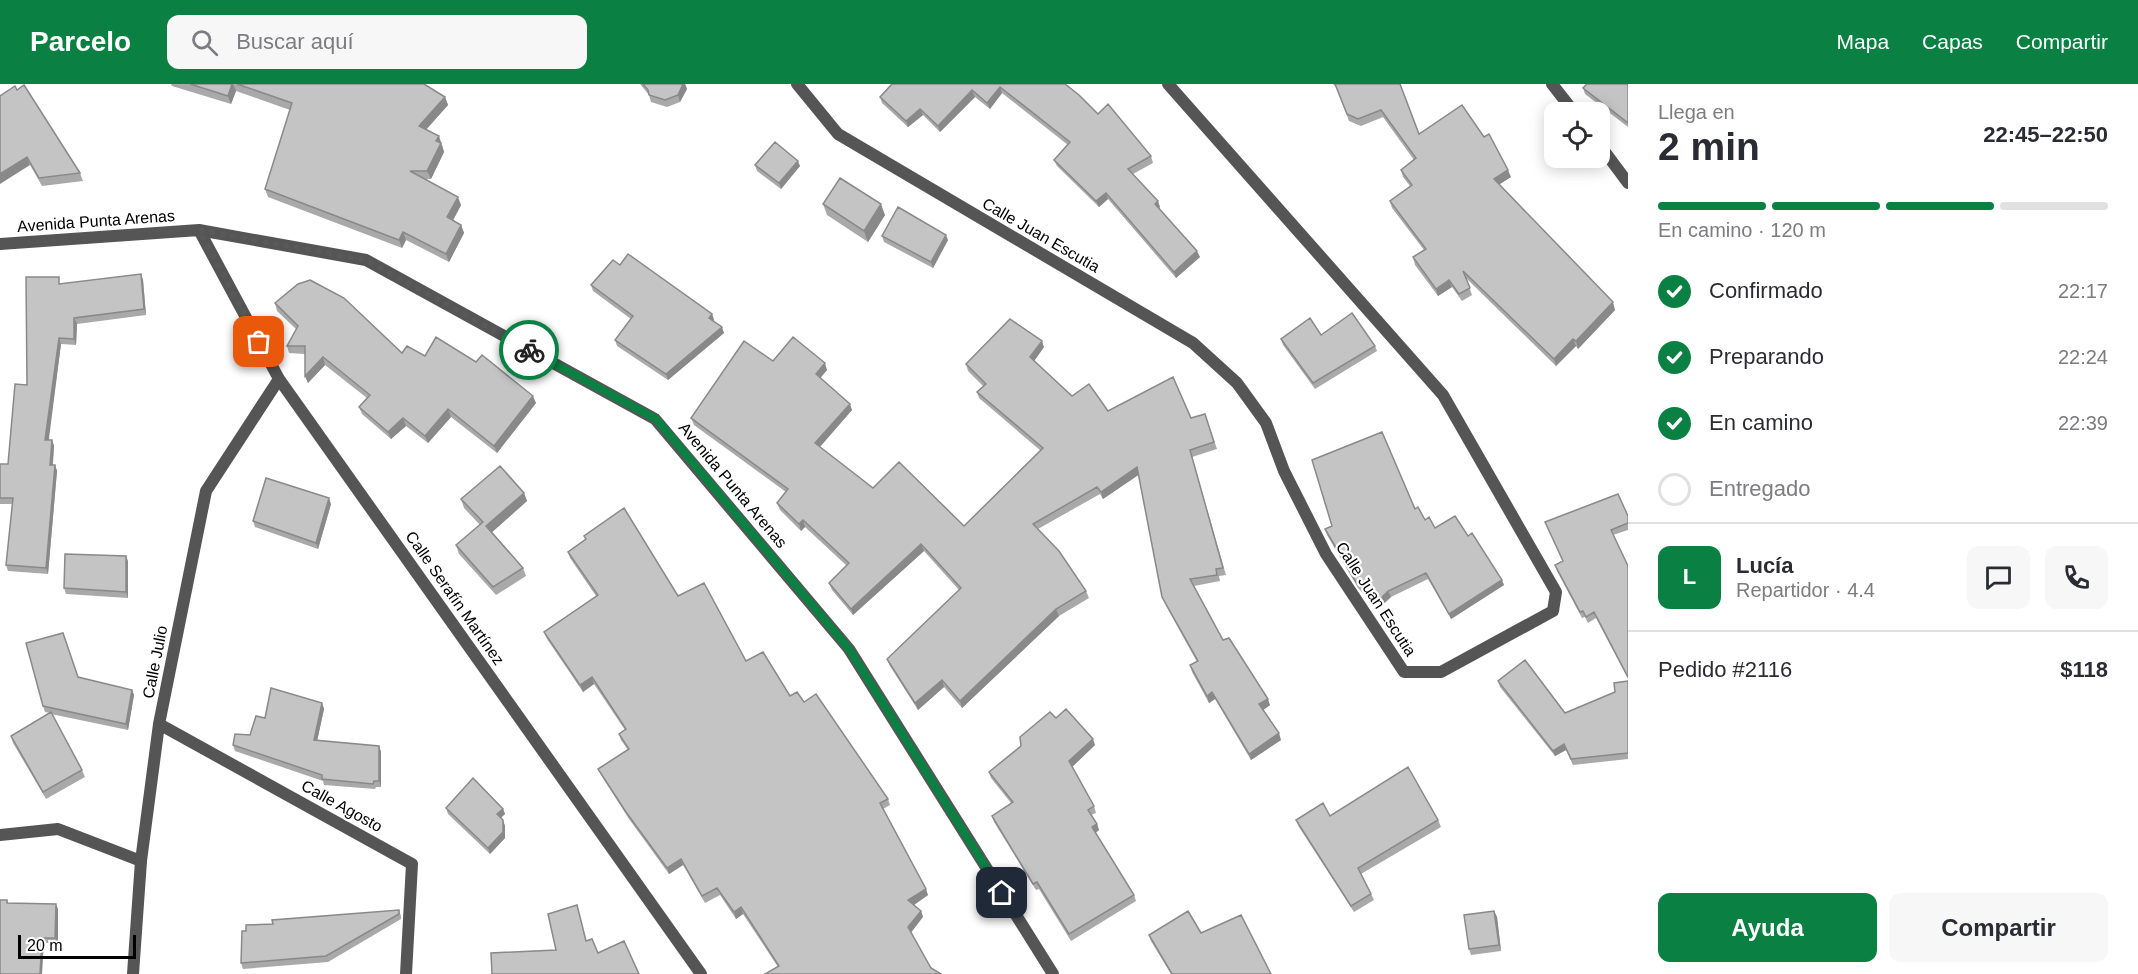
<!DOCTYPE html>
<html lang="es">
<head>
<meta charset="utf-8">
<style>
	:root { --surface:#fff; --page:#f7f7f7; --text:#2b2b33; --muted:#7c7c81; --line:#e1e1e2; --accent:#0b8043 }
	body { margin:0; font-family:Arial,sans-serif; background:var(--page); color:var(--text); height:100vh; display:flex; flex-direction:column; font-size:22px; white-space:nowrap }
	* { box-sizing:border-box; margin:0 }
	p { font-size:20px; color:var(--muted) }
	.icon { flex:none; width:33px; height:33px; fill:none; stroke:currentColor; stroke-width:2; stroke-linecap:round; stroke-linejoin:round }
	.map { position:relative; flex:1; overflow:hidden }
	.drawer { display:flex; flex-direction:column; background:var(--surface); width:510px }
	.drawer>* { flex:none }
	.controls { position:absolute; left:1544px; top:18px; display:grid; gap:12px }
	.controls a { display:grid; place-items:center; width:66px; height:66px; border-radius:12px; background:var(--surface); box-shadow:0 3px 15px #0003; font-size:30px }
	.scale { position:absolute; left:18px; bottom:15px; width:118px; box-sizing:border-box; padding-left:6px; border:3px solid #000; border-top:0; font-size:16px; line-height:21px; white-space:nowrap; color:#000; -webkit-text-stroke:4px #fff; paint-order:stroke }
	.pin { position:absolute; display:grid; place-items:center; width:51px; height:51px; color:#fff; margin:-26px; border-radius:12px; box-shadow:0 3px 9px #0006 }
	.courier { position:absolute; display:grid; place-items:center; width:60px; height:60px; margin:-30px; border:4px solid #0b8043; border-radius:50%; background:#fff; color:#222; box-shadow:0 2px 8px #0007 }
	.overview em { font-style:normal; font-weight:800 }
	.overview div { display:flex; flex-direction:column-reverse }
	.overview { display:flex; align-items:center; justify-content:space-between; height:102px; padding:0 30px }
	h1 { font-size:39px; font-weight:800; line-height:45px }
	.bar { display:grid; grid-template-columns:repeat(4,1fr); gap:9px 6px; align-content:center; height:72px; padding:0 30px }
	.bar i { height:8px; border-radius:4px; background:var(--line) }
	.bar .current { background:var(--accent) }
	.bar p { grid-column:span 4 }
	.line { display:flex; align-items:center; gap:15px; padding:0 30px; border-top:2px solid var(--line) }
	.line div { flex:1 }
	.round { display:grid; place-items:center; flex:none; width:63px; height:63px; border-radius:12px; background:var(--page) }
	ol { padding:0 30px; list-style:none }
	li { display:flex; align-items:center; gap:18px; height:66px }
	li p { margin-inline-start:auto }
	li .icon { padding:6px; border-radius:50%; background:var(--accent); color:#fff; stroke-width:4 }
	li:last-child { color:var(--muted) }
	li i { width:33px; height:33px; border:3px solid var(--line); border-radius:50% }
	.primary-button { display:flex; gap:12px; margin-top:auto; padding:12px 30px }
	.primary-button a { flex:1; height:69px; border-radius:12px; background:var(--accent); color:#fff; font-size:24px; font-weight:800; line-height:69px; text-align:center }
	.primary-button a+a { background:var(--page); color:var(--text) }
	header { display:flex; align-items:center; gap:36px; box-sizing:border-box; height:84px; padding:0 30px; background:var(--accent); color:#fff }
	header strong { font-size:28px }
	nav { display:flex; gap:33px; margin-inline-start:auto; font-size:21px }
	.search { width:420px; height:54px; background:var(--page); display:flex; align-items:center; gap:15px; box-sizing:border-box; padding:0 21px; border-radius:12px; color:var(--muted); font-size:22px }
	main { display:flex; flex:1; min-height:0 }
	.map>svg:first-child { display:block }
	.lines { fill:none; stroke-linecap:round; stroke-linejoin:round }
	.pedestrian { stroke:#555; stroke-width:12 }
	.minor { stroke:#555; stroke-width:12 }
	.wall { fill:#a9a9a9 }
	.shaded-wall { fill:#898989 }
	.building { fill:#c4c4c4; stroke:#898989; stroke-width:1.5 }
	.done { stroke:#595959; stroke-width:6; stroke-dasharray:0 10.8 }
	.route { stroke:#0b8043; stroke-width:8 }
	.labels { text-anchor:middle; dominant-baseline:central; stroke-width:4.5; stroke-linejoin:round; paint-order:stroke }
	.street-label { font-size:16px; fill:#000; stroke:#fff }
</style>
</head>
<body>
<header>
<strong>Parcelo</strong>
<div class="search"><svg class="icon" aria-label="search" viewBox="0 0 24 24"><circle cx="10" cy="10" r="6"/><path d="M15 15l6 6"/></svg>Buscar aquí</div>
<nav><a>Mapa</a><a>Capas</a><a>Compartir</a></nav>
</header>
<main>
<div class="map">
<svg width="1628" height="890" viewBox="0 0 1628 890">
	<rect width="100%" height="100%" fill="#fff"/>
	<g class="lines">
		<path class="pedestrian" d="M0,751l58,-6 83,32"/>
		<path class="minor" d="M797,0l41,50 355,209 44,40 29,40 18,48 42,83 78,118h37l112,-61 3,-19 -113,-197 -275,-311
			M1552,0l22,28
			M1599,60l29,39
			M199,146l80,149 422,595
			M0,160l199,-14 167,30 289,159 194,230 204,325
			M159,640l253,140 -6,110
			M133,890l8,-113 18,-137 47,-233 73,-112"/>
	</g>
	<path class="wall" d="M171,0h253l21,13 3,8 -22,25 16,15 2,7 -13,27h-5l35,26 -8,15 8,5 3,8 -15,29 -43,-22 -4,8 -134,-51 -3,-8 25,-79 -54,-19 -5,13 -59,-18z
		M640,0h45l2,5 -7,13 -13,5 -16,-5 -2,-7z
		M892,0h173l33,30 53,42 2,7 -20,11 27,33 -1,1 41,49 -24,21 -68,-79 -9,8 -42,-41 -3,-6 14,-15 -66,-52 -12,16 -15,-12 -35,35 -17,-17 -15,12 -26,-24 -2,-6z
		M1333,0h67l19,50 92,43 -12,7 116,126 -37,39 -2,-3 -20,20 -90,-88 6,17 -10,6 -10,-14 -14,9 -23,-31 -2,-8 11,-7 -32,-42 -2,-7 20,-15 -7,-9 -2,-7 13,-10 -31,-43 -22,9 -12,-5 -13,-34z
		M1628,0v43l-43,-33 -2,-6z
		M0,12l80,77 3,8 -41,5 -12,-21z
		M755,81l45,1 -19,23 -24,-18z
		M823,120l62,11 -17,27 -41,-27z
		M882,152l66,4 -15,28 -49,-26z
		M620,181l92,49 2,6 -1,1 11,12 -56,47 -51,-34 -2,-6 16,-21 -38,-28 -2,-6z
		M141,190l2,6 3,35 -69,9 -1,21 -15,-1 -13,96h4l2,6 -1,19h2l2,6 -9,103 -40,-3 -2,-6 7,-61h-13v-40h8l19,-79 34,-101z
		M275,219l127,50 23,3 111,47 -39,50 -46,-36 -23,26 -22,-17 -15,13 -29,-25 -3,-7 8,-9 -42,-33 -17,18 -3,-7v-22l-16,-1 -2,-7 9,-17 -19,-18z
		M1321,251l54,11 2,5 -62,38 -32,-44 -2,-6z
		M1044,263l-10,14 38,35 36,15 83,7 14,-4 12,35 -25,8 34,118 -7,1 1,5 -26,5 29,54 47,65 -7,5 18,30 -30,20 -36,-61 -6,4 -17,-31 -2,-7 7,-3 -32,-58 -3,-7 -23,-123 -36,25 -3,-5 -62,35 48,62 3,7 -30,18 -97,92 -18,-21 -26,23 -28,-44 -3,-7 72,-69 -35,-39 -71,64 -21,-25 -3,-7 18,-17 -42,-39 -4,4 -21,-21 -3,-7 9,-11 -92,-67 -3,-7 82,-57 54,9 -7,8 32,32 -32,37 53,41 91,38 77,-75 -62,-53 -2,-6 6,-6 -15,-15 -2,-7z
		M524,409l3,8 -35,31 31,36 3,8 -30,19 -37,-41 -3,-9 24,-20 -16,-17 -3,-9z
		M331,420l-13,45 -63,-22 -2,-6z
		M1415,425l20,19 33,8 36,49 -53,34 -23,-40 -37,18 -13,12 -20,-21 -31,-53 -2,-6z
		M1628,432v14l-15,5 15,31v113l-32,-61 -8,5 -3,-6 -3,1 -25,-47 -2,-6 8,-4 -18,-39z
		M584,452l94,60 68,65 44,35 14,6 84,97 2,6 -7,4 45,86 -14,10 7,6 2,6 -145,50 -35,-53 -7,5 -16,-24 -15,8 -22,-38 -14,9 -40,-55 -28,-44 -3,-6 30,-19 -7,-10 -2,-6 6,-4 -31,-46 -11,8 -36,-53 -3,-7 52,-36 -26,-38 -2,-6 18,-13z
		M128,477v37l-62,-4 -2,-6z
		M78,593l54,13 2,5 -6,35 -77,-16 31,56 3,7 -39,22 -33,-56 -2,-7 39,-23 -5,-1 -2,-6z
		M1498,597l67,32 50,-21 13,-11v78l-55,6 -7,-15 -11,6 -55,-69z
		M322,619l2,6 -7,32 62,5 2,6v35h-5l-1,2 -51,-4 -1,-4 -88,-30 -2,-6 17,-10 15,-17z
		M1056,634l39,27 -23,22 22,39 2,7 -5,2 6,9 2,6 -4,3 39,62 2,6 -65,40 -32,-52 -3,1 -42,-68 -2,-6 19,-13 -20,-25 -2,-6z
		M446,724l57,1 2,5 -4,4 4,8v12l-15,16 -42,-40z
		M1330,732l108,4 3,7 -80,47 13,26 -20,12 -55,-85 -3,-7z
		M7,816l1,3 50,6v34h-14l-44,31z
		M399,826l2,6v3l-73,43 -85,7 -2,-6 5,-32 27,-7z
		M1494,827l3,6 4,34 -30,4 -2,-6z
		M1201,849l70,41h-100l-20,-33 -2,-6z"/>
	<path class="shaded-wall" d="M232,0h1l3,7 -5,13 -3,-8z
		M683,0h2l2,5 -7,13 -2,-7z
		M1000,3l2,6 -12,16 -3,-6z
		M972,6l3,7 -35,35 -2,-6z
		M445,13l3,8 -26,29 -3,-8z
		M920,25l3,6 -15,12 -2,-6z
		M439,52l5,16 -13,27 -4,-8 9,-30z
		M27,73l3,8 -30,19v-10z
		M798,77l2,5 -19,23 -2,-6z
		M1508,86l3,7 -14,9 -3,-7z
		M1106,109l2,6 -9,8 -3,-6z
		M458,113l3,8 -11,21 -3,-9z
		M1158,117l2,6 -3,3 -2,-6z
		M881,120l4,11 -17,27 -4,-11z
		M461,141l3,8 -15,29 -3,-8z
		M403,148l3,8 -4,8 -3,-8z
		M946,151l2,5 -15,28 -2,-6z
		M1197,167l3,6 -24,21 -2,-6z
		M141,190l2,6 3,35 -2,-6z
		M1449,196l3,7 -14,9 -2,-7z
		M1613,218l2,8 -37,39 -2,-8z
		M712,230l2,6 -3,4 -2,-6z
		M74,234l3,6 -1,21 -2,-6z
		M722,243l2,6 -56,47 -2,-6z
		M59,254l2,6 -13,102 -3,-6z
		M1573,255l3,7 -20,20 -2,-7z
		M1042,257l2,6 -12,17 -2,-7z
		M323,273l2,8 -17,18 -3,-7z
		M825,279l2,7 -9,11 -2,-7z
		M533,312l3,7 -39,50 -3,-7z
		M850,320l2,6 -35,40 -2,-7z
		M448,325l3,8 -23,26 -3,-7z
		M403,334l3,8 -15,13 -3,-7z
		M52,356l2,6 -2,25 -2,-6z
		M55,381l2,6 -9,103 -2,-6z
		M1137,383l3,7 -37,25 -2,-7z
		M524,409l3,8 -37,33 -4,-8z
		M329,414l2,6 -13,45 -2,-6z
		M803,436l2,7 -4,4 -2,-7z
		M921,460l3,7 -71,64 -2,-6z
		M126,472l2,5v37l-2,-6z
		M1502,496l2,5 -53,34 -2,-5z
		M1388,507l3,6 -13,12 -2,-6z
		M1056,525l3,7 -97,92 -2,-7z
		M592,593l2,7 -11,8 -3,-7z
		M942,596l2,7 -26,23 -3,-7z
		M132,606l2,5 -6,35 -2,-6z
		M1212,608l3,7 -6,4 -2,-7z
		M1268,615l2,6 -8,6 -3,-7z
		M322,619l2,6 -8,37 -2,-6z
		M1279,649l2,7 -30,20 -2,-6z
		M1093,655l2,6 -24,23 -2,-7z
		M1564,660l2,6 -11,6 -2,-5z
		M379,662l2,6v35l-2,-6z
		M503,725l2,5 -6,5 -2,-5z
		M503,736l2,6v12l-15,16 -2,-6z
		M1097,740l2,6 -5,4 -2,-7z
		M681,775l2,6 -14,9 -2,-6z
		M926,805l2,6 -17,12 -3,-7z
		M56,820l2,5v34l-3,-5z
		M741,823l2,7 -7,5 -2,-7z
		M921,827l2,6 -13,17 -2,-7z
		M1494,827l3,6 4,34 -2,-6z
		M42,854l2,5 -2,31h-2z"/>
	<path class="building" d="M190,0h42l-4,12z
		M237,0h187l21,13 -26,29 20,10 -3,5 5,2 -14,28h-17l48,26 -11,20 14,8 -15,29 -43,-22 -4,8 -134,-51 27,-86z
		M643,0h40l-5,11 -13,5 -16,-5 -1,-5z
		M892,0h173l14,11 19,19 10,-10 43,52 -23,13 30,32 -3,3 42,47 -23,21 -68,-79 -10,8 -42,-41 16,-18 -70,-55 -13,16 -15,-13 -34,36 -18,-17 -14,12 -26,-24z
		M1335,0h65l19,50 43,-29 22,32 5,-3 19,36 -14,9 119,123 -37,39 -3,-2 -19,20 -91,-88 7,17 -11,6 -10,-14 -13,9 -23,-32 13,-8 -36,-48 22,-16 -11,-15 15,-12 -35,-48 -23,9 -11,-5z
		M1587,0h41v39l-45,-35z
		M24,1l56,88 -41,5 -12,-21 -27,17v-78l15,-10 2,4z
		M775,58l23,19 -19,22 -24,-18z
		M840,94l41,26 -17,27 -41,-27z
		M898,123l48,28 -15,27 -49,-26z
		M628,170l84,60 -3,4 13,9 -56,47 -51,-34 18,-24 -42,-31 22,-25 7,5z
		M141,190l3,35 -70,9v21l-15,-1 -14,102h7l-2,25h5l-9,103 -40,-3 7,-67h-13v-34h8l7,-80 12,1 -1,-108h33v7z
		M310,196l34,18 58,55 5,-7 18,10 11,-19 40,25 6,-7 51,41 -39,50 -46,-37 -23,27 -22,-18 -15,14 -29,-25 11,-12 -47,-38 -18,19v-30h-18l11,-20 -23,-23 23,-19z
		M1352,229l23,33 -62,37 -32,-44 29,-21 11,17z
		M1010,235l32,22 -12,16 42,39 17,-12 19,27 65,-34 18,41 14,-4 9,28 -24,8 33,118 -7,1 1,6 -27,4 33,61 6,-2 39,61 -9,5 20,29 -30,21 -37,-62 -5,4 -17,-31 8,-4 -36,-64 -25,-130 -36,25 -4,-5 -64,37 26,27 27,40 -30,18 -96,92 -18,-21 -27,23 -28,-44 74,-71 -40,-44 -70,65 -22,-26 20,-20 -46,-43 -4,4 -22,-21 11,-14 -97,-71 53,-77 29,20 20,-24 32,26 -9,11 34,30 -35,39 58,45 26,-26 65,64 79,-78 -66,-56 9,-8 -20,-20z
		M1382,348l33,77 3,-2 7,13 4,-3 6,11 20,-12 13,20 4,-3 30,47 -53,34 -23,-41 -38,18 -12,12 -20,-21 -31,-53 7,-3 -20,-66z
		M500,382l24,27 -38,33 37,42 -30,19 -37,-42 27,-23 -22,-23z
		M266,394l63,20 -13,45 -63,-22z
		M1618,410l10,22v7l-17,7 17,36v111l-34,-65 -8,5 -3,-6 -3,1 -25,-47 8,-4 -18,-39z
		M624,424l54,88 26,-13 42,78 17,-9 27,44 7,-4 7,10 12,-8 72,105 -8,4 46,86 -18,11 13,11 -13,16 23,41 10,6h-176l14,-8 -38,-59 -7,5 -17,-24 -15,8 -21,-37 -14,9 -41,-56 -28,-43 31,-20 -10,-15 7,-5 -34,-52 -12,8 -36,-53 54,-37 -30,-43 18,-13 -2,-3z
		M65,470l61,2v36l-62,-4z
		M63,549l15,44 54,13 -6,34 -83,-18 -17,-63z
		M1525,576l40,53 50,-21 -1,-9 14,-2v72l-57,6 -7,-15 -11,7 -55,-70z
		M271,604l51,15 -8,37 65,6v35h-5l-1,3 -51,-5v-4l-89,-30 2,-11 15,1 6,-19 9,2z
		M1066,625l27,30 -24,22 25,45 -6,4 9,14 -5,3 42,68 -65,39 -32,-52 -4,2 -41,-68 21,-14 -24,-30 32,-26 -1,-9 30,-25 6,6z
		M51,628l31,58 -39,22 -32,-56z
		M1408,683l30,53 -80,48 13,26 -20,12 -55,-86 27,-17 7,13z
		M473,694l30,31 -6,5 6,6v12l-15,16 -42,-40z
		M0,816h7v3l49,1 -1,34h-13l-2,36h-40z
		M577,821l9,36 6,-2 6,14 26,-12 15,33h-147l-1,-21 65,-3 -8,-36z
		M399,826v4l-73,42 -85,7 1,-32h4v-6l27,-1 -1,-4z
		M1188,827l13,22 40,-18 30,59h-99l-23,-39z
		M1494,827l5,34 -30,4 -5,-34z"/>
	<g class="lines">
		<path class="done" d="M259,258l-60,-112 167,30 163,90"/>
		<path class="route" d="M529,266l127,69 193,230 153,244"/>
	</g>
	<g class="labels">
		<g class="street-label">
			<text transform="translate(96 137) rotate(-4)">Avenida Punta Arenas</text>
			<text transform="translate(1041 151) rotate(30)">Calle Juan Escutia</text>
			<text transform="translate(733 401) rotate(50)">Avenida Punta Arenas</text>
			<text transform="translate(455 514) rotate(55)">Calle Serafín Martínez</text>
			<text transform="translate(1376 515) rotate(57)">Calle Juan Escutia</text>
			<text transform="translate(155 578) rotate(-79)">Calle Julio</text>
			<text transform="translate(342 722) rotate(29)">Calle Agosto</text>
		</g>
	</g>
</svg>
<div class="controls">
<a><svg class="icon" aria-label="locate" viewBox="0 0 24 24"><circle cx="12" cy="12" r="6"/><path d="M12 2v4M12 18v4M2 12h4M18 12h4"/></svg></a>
</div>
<div class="scale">20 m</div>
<div class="pin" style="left:259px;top:258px;background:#ea580c"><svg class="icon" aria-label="bag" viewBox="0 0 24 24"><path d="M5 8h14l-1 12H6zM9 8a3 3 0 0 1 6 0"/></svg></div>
<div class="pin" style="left:1002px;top:809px;background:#1f2937"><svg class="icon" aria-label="home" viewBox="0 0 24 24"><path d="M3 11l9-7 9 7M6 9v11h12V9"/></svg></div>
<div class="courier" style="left:529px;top:266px"><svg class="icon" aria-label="bike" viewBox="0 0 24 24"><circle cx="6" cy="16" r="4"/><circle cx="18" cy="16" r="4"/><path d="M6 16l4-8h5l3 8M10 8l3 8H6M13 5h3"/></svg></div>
</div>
<section class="drawer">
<div class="overview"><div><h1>2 min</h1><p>Llega en</p></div><em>22:45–22:50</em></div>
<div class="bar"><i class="current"></i><i class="current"></i><i class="current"></i><i></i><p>En camino · 120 m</p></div>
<ol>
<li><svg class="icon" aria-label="check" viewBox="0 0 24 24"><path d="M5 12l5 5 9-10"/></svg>Confirmado<p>22:17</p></li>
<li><svg class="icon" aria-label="check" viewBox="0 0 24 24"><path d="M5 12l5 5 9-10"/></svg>Preparando<p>22:24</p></li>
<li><svg class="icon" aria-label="check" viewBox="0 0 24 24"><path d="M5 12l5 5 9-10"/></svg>En camino<p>22:39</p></li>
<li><i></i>Entregado</li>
</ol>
<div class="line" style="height:108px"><b class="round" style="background:var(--accent);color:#fff">L</b><div><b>Lucía</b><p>Repartidor · 4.4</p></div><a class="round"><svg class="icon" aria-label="chat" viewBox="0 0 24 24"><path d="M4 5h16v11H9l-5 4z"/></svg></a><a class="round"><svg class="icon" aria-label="phone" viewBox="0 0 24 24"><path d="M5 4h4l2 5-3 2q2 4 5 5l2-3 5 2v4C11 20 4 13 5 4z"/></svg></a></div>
<div class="line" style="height:78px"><div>Pedido #2116</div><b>$118</b></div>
<div class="primary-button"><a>Ayuda</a><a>Compartir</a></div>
</section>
</main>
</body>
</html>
